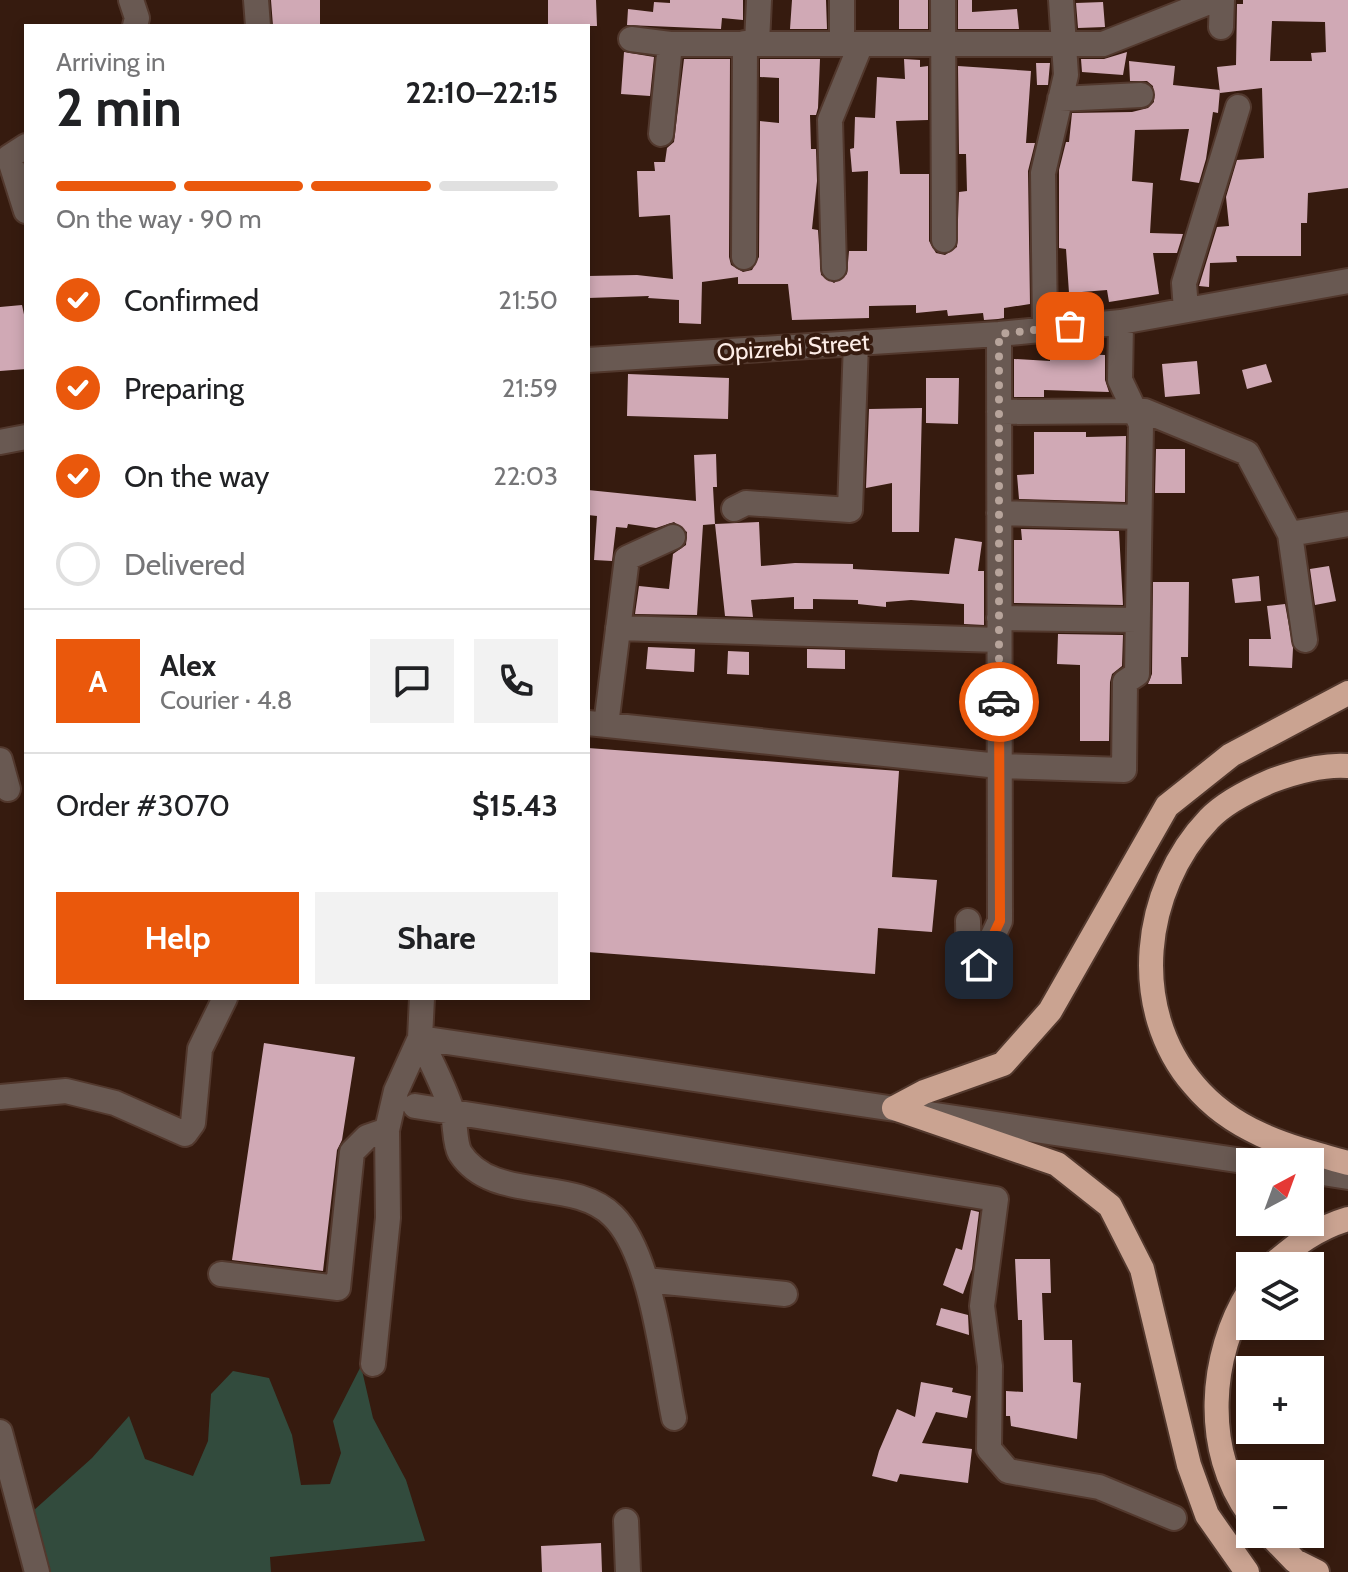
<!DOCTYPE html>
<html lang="en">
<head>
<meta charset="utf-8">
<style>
	:root { --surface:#fff; --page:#f2f2f2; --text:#202124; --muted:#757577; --line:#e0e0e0; --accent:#ea580c }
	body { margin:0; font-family:Cabin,sans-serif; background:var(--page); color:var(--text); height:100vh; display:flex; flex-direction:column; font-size:30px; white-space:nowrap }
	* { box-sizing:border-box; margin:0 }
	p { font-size:26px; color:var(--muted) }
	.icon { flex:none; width:44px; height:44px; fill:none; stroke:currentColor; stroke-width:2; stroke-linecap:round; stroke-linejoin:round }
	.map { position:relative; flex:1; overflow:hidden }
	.sheet { position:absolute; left:24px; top:24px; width:566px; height:976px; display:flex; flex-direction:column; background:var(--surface); border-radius:0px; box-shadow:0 4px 12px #0003 }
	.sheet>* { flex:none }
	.needle { width:52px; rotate:41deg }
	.tools { position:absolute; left:1236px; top:1148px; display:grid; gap:16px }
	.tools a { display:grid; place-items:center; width:88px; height:88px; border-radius:0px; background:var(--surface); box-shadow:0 4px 12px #0003; font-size:40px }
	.pin { position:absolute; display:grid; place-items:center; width:68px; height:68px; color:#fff; margin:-34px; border-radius:16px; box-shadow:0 4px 12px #0006 }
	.courier { position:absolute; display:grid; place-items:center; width:80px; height:80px; margin:-40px; border:6px solid #ea580c; border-radius:50%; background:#fff; color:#222; box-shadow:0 2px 10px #0007 }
	.summary em { font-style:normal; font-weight:800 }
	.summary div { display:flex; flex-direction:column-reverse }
	.summary { display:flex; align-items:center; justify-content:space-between; height:136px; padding:0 32px }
	h1 { font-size:52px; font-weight:800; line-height:60px }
	.bar { display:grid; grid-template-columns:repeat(4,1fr); gap:12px 8px; align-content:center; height:96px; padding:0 32px }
	.bar i { height:10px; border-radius:6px; background:var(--line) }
	.bar .on { background:var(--accent) }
	.bar p { grid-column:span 4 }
	.line { display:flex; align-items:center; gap:20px; padding:0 32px; border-top:2px solid var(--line) }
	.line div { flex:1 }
	.round { display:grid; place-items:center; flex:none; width:84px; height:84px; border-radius:0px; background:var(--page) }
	ol { padding:0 32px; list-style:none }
	li { display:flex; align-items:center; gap:24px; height:88px }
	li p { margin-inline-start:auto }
	li .icon { padding:8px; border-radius:50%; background:var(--accent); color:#fff; stroke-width:4 }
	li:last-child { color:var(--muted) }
	li i { width:44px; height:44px; border:4px solid var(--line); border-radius:50% }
	.action { display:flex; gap:16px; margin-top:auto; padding:16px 32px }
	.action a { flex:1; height:92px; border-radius:0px; background:var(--accent); color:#fff; font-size:32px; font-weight:800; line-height:92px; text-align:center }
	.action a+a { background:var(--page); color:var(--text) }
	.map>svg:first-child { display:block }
	.green { fill:#324b3d }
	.building { fill:#d0a9b5; fill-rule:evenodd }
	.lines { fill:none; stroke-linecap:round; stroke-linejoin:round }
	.minor-casing { stroke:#52382d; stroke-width:28 }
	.highway-casing { stroke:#52382d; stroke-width:28 }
	.minor { stroke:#695952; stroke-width:24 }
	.highway { stroke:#caa391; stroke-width:24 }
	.done { stroke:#b7a49b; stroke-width:8; stroke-dasharray:0 14.4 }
	.route { stroke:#ea580c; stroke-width:10 }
	.labels { text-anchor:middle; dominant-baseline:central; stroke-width:8; stroke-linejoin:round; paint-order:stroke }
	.street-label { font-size:24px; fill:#fdede7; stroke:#361b0f }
</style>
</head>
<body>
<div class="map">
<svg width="1348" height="1572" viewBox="0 0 1348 1572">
	<rect width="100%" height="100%" fill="#361b0f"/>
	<path class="green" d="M361,1366l12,52 33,62 19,61 -155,16 1,15h-234l-14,-52 69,-62 37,-42 16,43 48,17 15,-35 3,-47 22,-23 36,7 23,57 9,50 29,-1 11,-31 -8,-32z"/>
	<path class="building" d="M271,0h49v26h-47z
		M548,0h48l1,26h-49z
		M670,0h73v20l-21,-2 -1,11 -94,-4 1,-16 25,3 1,-10 16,1z
		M792,0h34l1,29h-37z
		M899,0h29v29h-29z
		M958,0h14v12l45,-3 2,20h-61z
		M1243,0h105v188l-40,5 -1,30h-6v33h-65l1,6 -27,1 -1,24 -10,-1 18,-59 12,-1 -3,-29 11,-37 27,-2 -2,-70 -42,5 -3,-26 19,-2 1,-61h6zM1272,21l53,1 1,30 -15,1 1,8h-42z
		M1103,2l2,25 -27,1 -2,-25z
		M624,52l30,5 -4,39 -29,-2z
		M1127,52l-4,23 -41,-3 -1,-13h23z
		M684,59h46l-1,198 2,8 12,7 9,-2 7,-13 1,-136 19,2v-45l-19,-1v-18h60l-2,49 -2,7h-6l1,34h5l1,32 -5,48 6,1 3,45 13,8 13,-9 2,-23h18l1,-80 -16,1 -2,-23 4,-1 1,-31 20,1 2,-41 28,2 -1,-20 16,1v7l8,-1v54l-32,1 4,53h29v67l7,12 9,2 12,-8 2,-55 8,-1 -1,-37h-7l-1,-88 73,5 -5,72h9l-7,28 2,133 -26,4v10l-6,1 -14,1 -1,-7 -35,3 -1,-6 -31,3v-8l-47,1v12l-77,2 -4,-36h-50v-7l-36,5 -1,42 -22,-1v-23l-31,-2 1,-2 -61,2v-22l49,-1 36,4 -3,-64 -31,2 -2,-46h18l-1,-9h11l2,-14 7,-6z
		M1129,61l46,5 -2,19 47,5 -2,23 -5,-1 -7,47 -7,24 -19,-3 9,-51 -54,1 -3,51 21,2 -3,50 33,1 -6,19h-24l6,41 -50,8 -2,-12 -38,3 -3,-44 -7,-1v-78l7,-28h3l3,-29 60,-1 16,-4 6,-6 -1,-16 -6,-5h-17z
		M1036,63h14l-2,22h-11z
		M22,305l4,19v45l-26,2v-64z
		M1050,353l55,2v25l4,12 -65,-2v7h-30v-38l36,2z
		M1197,361l3,33 -35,3 -3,-33z
		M1266,364l6,18 -25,7 -5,-19z
		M628,374l101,4 -1,41 -101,-3z
		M926,378h33l-1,46 -32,-1z
		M922,408l-3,124h-27v-49l-26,5 3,-79z
		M1034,432h52v5l40,-1 -1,66 -106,-3 -2,-24 17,-1z
		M1156,449h29v44h-30z
		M716,454l1,33h-4l2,37 -12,1 -6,90 -62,-1 4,-28 30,3 4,-35 13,-9 1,-13 -13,-10 -18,6 -28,-4 -1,4 -11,-1 -4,34 -18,-1 3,-44 -9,-1v-25l108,11 -2,-46z
		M759,522l2,44 34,-3 58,1v5l96,5 6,-36 27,4 -4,29h6v54l-20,-1v-20l-53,-4 -25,2v5l-28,-3v-4l-45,-1v10h-19v-12l-43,3 2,17 -28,-1 -10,-92z
		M1021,529l98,2 4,74 -109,-2v-63h8z
		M1329,566l7,35 -21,4 -5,-36z
		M1259,576l2,25 -26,2 -3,-24z
		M1153,582h36l-1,75h-7l1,27h-34l4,-10z
		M1285,604l8,44 -1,20 -43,-2v-27h22l-4,-33z
		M1058,634l65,1 -1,31 -10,8 -2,8 -1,59h-29v-76l-23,-1z
		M648,647l47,2 -1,23 -48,-3z
		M807,649l38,1v19l-38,-1z
		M728,651l21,1v23l-22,-1z
		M588,748l311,23 -7,106 45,3 -5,52 -54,-4 -3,46 -287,-22z
		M264,1043l91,14 -13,83 -5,10 -14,121 -91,-11z
		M971,1210l8,2 -7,57 -9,25 -20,-9 13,-37 6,2z
		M1015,1259h35l1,34h-9l2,47h28l1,42 8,1 -4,56 -66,-13 -1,-10h-4v-25l17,1 -1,-72h-4z
		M941,1308l27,7 1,20 -33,-10z
		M921,1382l32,6 -1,4 19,4 -4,22 -31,-6 -14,31 50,6 -4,34 -68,-9 -3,8 -25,-6 7,-25 18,-42 18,8z
		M601,1543l1,29h-60l-1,-26z"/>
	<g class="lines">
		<defs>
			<path id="minor" d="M131,0l6,18 -2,8
				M256,0l2,26
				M842,0v44
				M943,0l1,240
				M1221,27l1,-27
				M631,39l39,5h433l111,-44
				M757,43l2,-43
				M1060,99l81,-4
				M661,134l9,-90
				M26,146l-17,11 17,54
				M744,257l1,-214
				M834,268l-4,-148 31,-76
				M1186,310l-2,-27 54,-176
				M1045,328l-2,-155 23,-98 -5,-75
				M588,360l411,-26 122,-12 227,-41
				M999,412l146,-1 102,42 43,81 15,106
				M0,442l26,-5
				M734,509l12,-6 104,7 6,-167
				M999,513l140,4
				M1290,534l58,-10
				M999,618l138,2
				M618,628l381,12
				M588,723l411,43 125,4 1,-88 12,-8 4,-250 -21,-44 1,-58
				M606,725l21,-167 46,-21
				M0,760l8,29
				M968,921l1,42 10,2 21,-44 -1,-587
				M420,1038l830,124
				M420,1038c11,24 24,48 32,73 4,12 2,31 8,42 33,51 113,23 153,63 39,38 50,149 61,202
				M0,1097l66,-6 49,12 70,31 8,-11 7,-74 25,-51
				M415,1106l581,93 -14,107 8,60 -1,83 19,22 91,16 75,31
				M1310,1171l38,6
				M221,1274l117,14 14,-136 15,-15 20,-7
				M646,1280l139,14
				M373,1364l15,-146 -1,-88 9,-39 24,-53 2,-40
				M0,1432l37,140
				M626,1521l2,51"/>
			<path id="highway" d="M1348,766c-26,-2 -53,6 -77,15 -21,9 -46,21 -62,38 -67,70 -81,190 -15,266 40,48 96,62 154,78
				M894,1108l30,-16 79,-28 47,-53 117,-205 64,-51 117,-62
				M894,1108l163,56 53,42 32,63 47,196 18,50 40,57
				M1271,1266c24,-21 46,-38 77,-47
				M1250,1290c-41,65 -48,160 0,225
				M1269,1534l26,27 22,11"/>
		</defs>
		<use href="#minor" class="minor-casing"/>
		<use href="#highway" class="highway-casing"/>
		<use href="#minor" class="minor"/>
		<use href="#highway" class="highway"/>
	</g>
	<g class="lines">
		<path class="done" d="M999,702v-368l71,-8"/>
		<path class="route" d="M979,965l21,-44 -1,-219"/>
	</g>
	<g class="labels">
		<g class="street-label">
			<text transform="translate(793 347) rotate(-4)">Opizrebi Street</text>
		</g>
	</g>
</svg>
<div class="tools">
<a><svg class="needle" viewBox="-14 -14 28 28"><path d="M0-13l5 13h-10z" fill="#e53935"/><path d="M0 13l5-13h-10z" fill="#757577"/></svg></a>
<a><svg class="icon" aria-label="layers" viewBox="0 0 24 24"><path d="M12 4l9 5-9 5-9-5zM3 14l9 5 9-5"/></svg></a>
<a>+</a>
<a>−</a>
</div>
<div class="pin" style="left:1070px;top:326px;background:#ea580c"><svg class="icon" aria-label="bag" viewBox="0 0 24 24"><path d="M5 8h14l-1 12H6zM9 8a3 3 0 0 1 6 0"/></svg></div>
<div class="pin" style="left:979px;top:965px;background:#1f2937"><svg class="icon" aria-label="home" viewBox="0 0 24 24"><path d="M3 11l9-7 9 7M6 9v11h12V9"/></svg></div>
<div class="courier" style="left:999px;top:702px"><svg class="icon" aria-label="car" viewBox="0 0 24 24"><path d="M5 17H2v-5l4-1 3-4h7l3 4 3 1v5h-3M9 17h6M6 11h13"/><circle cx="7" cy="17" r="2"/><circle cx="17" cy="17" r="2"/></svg></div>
<section class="sheet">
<div class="summary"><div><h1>2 min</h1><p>Arriving in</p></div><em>22:10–22:15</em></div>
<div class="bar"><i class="on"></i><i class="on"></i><i class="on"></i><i></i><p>On the way · 90 m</p></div>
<ol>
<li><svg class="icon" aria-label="check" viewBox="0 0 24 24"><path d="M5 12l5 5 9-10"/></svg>Confirmed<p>21:50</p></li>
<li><svg class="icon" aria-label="check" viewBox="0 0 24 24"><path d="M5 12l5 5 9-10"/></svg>Preparing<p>21:59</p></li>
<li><svg class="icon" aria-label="check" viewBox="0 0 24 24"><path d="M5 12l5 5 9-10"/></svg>On the way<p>22:03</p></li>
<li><i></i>Delivered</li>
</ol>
<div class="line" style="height:144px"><b class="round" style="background:var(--accent);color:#fff">A</b><div><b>Alex</b><p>Courier · 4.8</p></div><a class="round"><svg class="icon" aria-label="chat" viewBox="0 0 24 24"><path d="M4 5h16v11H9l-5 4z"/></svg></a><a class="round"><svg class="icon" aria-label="phone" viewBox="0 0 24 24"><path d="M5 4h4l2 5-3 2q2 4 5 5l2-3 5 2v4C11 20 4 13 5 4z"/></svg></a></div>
<div class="line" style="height:104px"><div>Order #3070</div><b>$15.43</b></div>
<div class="action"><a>Help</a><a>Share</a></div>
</section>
</div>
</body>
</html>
